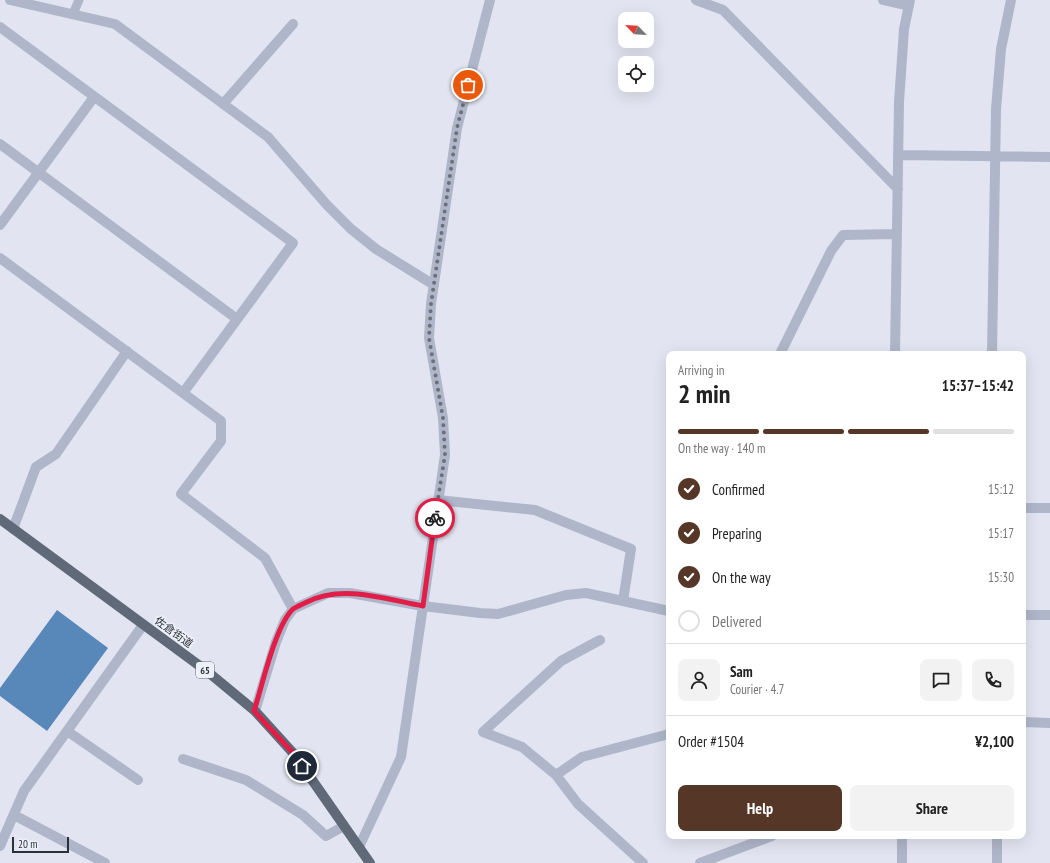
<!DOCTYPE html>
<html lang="en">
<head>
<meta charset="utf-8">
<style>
	:root { --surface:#fff; --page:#f2f2f2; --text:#222; --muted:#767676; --line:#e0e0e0; --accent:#563626 }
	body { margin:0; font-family:"PT Sans Narrow","Noto Sans JP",sans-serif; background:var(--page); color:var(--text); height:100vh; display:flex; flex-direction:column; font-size:15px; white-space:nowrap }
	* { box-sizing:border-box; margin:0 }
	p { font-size:13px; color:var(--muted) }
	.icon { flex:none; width:22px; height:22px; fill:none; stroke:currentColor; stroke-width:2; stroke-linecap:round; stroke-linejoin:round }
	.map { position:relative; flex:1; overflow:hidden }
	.panel { position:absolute; left:666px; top:351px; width:360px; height:488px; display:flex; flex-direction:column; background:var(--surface); border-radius:8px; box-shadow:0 4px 16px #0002 }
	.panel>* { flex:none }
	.needle { width:26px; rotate:295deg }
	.fabs { position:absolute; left:618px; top:12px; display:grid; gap:8px }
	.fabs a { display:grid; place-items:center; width:36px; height:36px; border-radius:8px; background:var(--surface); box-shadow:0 4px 16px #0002; font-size:20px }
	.scale { position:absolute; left:12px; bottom:10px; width:57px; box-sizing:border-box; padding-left:4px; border:2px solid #2c3138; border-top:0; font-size:11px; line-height:14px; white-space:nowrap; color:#2c3138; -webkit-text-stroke:3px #eef0f9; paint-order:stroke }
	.pin { position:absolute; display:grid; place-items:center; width:34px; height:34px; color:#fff; margin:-17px; border:2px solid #fff; border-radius:50%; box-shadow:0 1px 4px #0007 }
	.courier { position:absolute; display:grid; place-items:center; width:40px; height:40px; margin:-20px; border:3px solid #e11d48; border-radius:50%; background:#fff; color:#222; box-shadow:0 1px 5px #0007 }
	.head em { font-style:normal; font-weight:600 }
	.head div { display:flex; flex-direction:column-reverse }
	.head { display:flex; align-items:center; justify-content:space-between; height:68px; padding:0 12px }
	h1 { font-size:26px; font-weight:600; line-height:30px }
	.bar { display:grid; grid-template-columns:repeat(4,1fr); gap:6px 4px; align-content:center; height:48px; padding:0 12px }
	.bar i { height:5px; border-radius:3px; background:var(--line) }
	.bar .on { background:var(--accent) }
	.bar p { grid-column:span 4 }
	.line { display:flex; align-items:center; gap:10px; padding:0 12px; border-top:1px solid var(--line) }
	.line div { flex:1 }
	.round { display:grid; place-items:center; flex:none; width:42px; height:42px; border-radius:8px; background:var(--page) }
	ol { padding:0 12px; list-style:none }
	li { display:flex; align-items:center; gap:12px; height:44px }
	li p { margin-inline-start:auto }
	li .icon { padding:4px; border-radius:50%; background:var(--accent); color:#fff; stroke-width:4 }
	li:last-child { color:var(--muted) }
	li i { width:22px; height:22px; border:2px solid var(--line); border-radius:50% }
	.cta { display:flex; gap:8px; margin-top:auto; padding:8px 12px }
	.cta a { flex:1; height:46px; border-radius:8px; background:var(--accent); color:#fff; font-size:16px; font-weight:600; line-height:46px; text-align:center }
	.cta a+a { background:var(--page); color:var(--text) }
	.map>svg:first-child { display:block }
	.building { fill:#5887ba }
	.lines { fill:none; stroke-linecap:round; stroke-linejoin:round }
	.service { stroke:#afb6c9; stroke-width:9 }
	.minor { stroke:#afb6c9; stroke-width:10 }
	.tertiary { stroke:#afb6c9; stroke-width:10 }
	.primary { stroke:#5f6978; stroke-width:10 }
	.done { stroke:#6c7079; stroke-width:4; stroke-dasharray:0 7.2 }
	.route { stroke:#e11d48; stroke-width:5 }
	.labels { text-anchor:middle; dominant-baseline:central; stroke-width:3.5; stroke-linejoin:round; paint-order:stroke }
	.shield { fill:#eef0f9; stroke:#666a72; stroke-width:1 }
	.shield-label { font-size:10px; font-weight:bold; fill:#2c3138 }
	.street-label { font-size:11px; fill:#2c3138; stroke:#eef0f9 }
</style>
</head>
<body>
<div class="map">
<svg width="1050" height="863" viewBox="0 0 1050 863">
	<rect width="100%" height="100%" fill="#e2e5f1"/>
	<path class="building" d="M57,610l51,38 -61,83 -47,-35v-8z"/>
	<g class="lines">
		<path class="service" d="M73,14l6,-14"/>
		<path class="minor" d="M10,0l105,24 153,113 59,68 24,24 25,20 58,36
			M696,0l27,10 175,179
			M883,0l26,6
			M0,27l293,216 -110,150
			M223,104l70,-80
			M0,144l237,175
			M898,155l152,2
			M0,225l94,-128
			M0,258l221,163v20l-40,53 84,64 28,51
			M780,354l51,-103 12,-16 54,-1
			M895,354l4,-252 5,-73 6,-29
			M992,354l4,-245 5,-60 10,-49
			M438,500l97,10 96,39 -8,52
			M1023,508h27
			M13,529l23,-62 20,-13 71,-103
			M600,640l-39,21 -78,71 39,15 34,28 22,29 65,59
			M1023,722l27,1
			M67,731l71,49
			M183,759l63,21 57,35 23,21 18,-10
			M556,775l26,-18 87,-23
			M14,815l91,48
			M0,846l24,-55 119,-166
			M359,847l42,-90 44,-302 -2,-37 -14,-80 2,-34 26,-176 33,-128
			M700,863l72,-27
			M902,863v-27
			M997,863v-27"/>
		<path class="tertiary" d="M1023,615h27
			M255,711l21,-69 9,-22 8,-11 35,-16h22l73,13 57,7 18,1 68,-19 20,-2 83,18"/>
		<path class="primary" d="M0,519l208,153 47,39 39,43 76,109"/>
	</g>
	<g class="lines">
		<path class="done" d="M435,518l10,-63 -2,-37 -14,-80 2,-34 26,-176 11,-43"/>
		<path class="route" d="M302,766l-8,-12 -40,-43c8,-24 21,-85 39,-102 4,-3 10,-5 14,-7 35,-18 78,-3 116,4l12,-88"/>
	</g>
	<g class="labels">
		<rect class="shield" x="196" y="662" width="18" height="16" rx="3"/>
		<g class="shield-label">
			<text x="205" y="670">65</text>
		</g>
		<g class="street-label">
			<text transform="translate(174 632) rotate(36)">佐倉街道</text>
		</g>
	</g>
</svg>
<div class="fabs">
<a><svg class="needle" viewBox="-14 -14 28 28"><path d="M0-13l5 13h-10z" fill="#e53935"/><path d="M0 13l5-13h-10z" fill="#767676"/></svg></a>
<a><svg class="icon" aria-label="locate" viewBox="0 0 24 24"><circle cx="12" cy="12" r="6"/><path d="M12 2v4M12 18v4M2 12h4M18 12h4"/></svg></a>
</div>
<div class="scale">20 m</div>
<div class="pin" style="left:468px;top:85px;background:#ea580c"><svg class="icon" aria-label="bag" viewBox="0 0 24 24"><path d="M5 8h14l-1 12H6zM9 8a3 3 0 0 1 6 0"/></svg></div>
<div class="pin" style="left:302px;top:766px;background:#1f2937"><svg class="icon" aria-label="home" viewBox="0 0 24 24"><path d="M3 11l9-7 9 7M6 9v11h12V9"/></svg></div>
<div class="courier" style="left:435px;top:518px"><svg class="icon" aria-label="bike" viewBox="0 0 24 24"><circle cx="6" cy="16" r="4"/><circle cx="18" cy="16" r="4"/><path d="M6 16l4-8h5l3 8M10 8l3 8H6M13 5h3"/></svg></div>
<section class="panel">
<div class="head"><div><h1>2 min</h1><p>Arriving in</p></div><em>15:37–15:42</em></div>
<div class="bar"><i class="on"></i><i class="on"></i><i class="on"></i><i></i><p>On the way · 140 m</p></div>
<ol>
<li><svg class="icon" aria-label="check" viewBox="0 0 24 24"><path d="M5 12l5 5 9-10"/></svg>Confirmed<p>15:12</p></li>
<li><svg class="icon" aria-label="check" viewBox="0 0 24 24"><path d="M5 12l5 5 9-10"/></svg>Preparing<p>15:17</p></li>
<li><svg class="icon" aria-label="check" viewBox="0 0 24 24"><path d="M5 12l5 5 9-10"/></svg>On the way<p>15:30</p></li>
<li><i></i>Delivered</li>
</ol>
<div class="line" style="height:72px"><a class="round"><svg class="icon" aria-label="person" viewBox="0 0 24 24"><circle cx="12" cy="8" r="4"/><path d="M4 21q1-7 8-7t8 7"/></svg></a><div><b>Sam</b><p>Courier · 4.7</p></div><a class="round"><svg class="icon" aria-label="chat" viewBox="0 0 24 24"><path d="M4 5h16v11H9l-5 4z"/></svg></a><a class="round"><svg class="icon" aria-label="phone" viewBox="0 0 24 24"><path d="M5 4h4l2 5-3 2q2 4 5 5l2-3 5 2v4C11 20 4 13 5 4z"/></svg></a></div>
<div class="line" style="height:52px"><div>Order #1504</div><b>¥2,100</b></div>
<div class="cta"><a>Help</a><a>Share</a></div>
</section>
</div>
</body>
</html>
